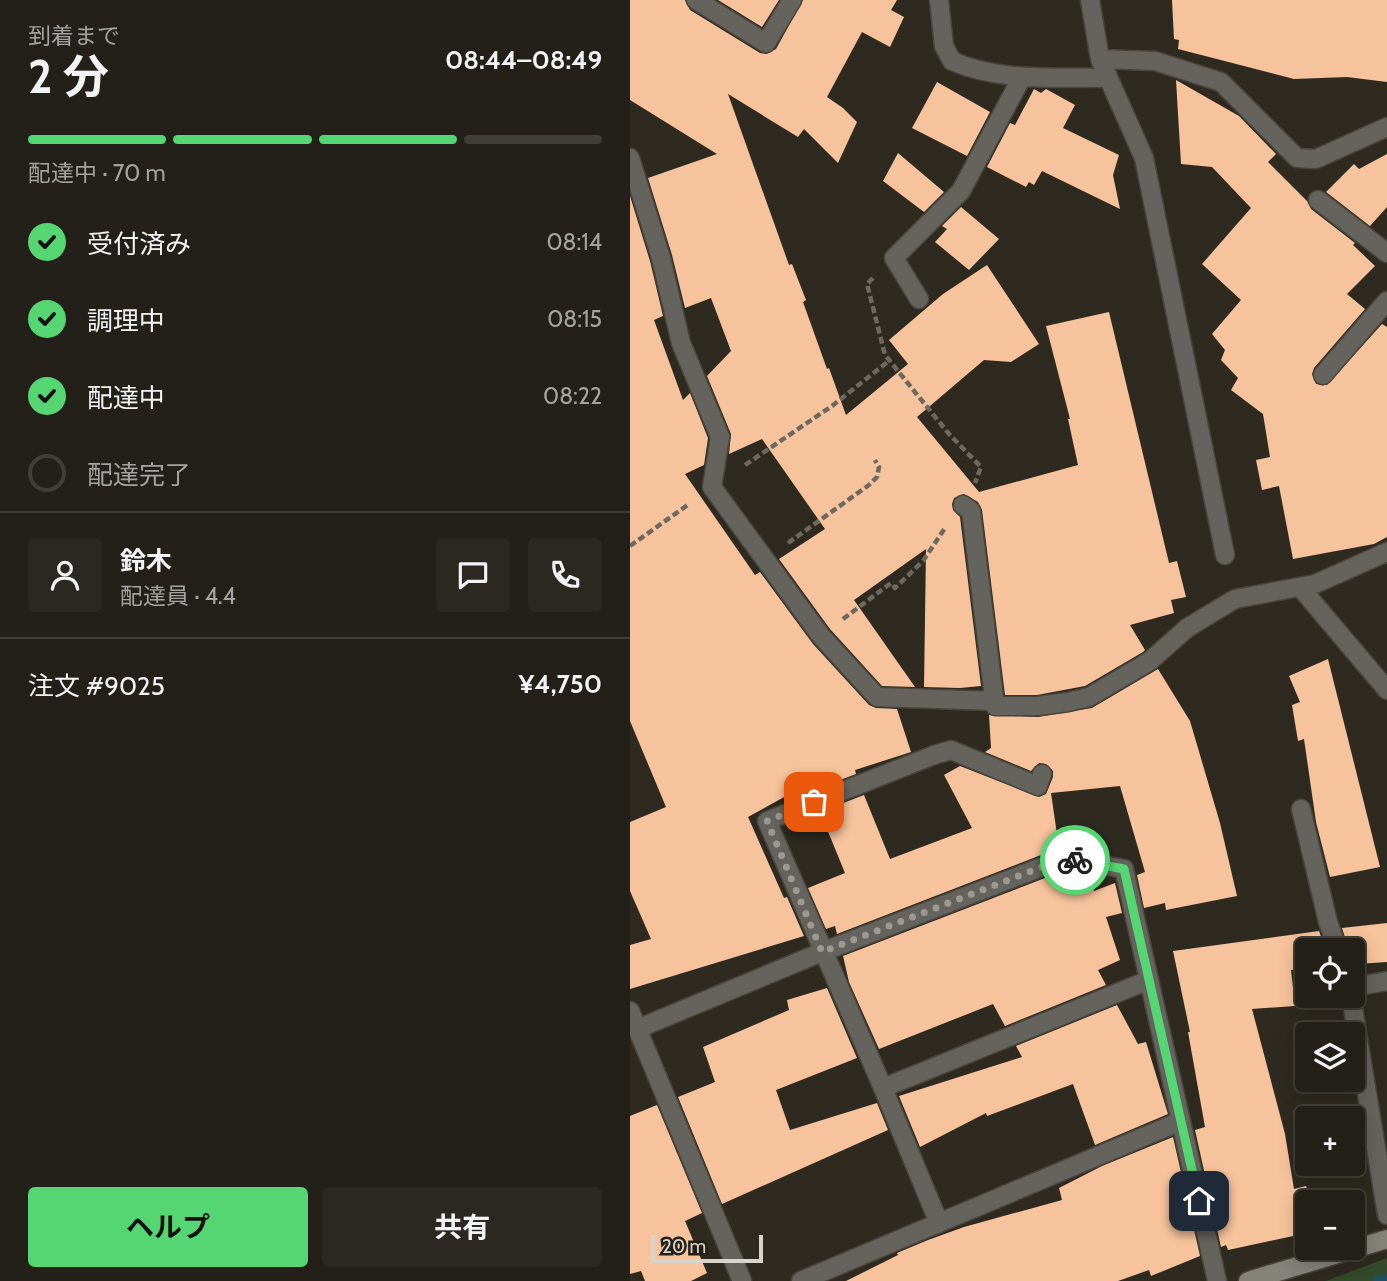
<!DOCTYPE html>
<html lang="ja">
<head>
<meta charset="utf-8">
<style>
	:root { --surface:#222018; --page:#2a2821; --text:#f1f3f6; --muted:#a2a3a2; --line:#3f3e37; --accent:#55d672 }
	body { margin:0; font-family:Cabin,"Noto Sans JP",sans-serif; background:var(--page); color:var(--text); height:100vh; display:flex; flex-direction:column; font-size:26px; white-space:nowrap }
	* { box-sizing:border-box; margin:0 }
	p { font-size:23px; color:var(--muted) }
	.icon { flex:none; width:38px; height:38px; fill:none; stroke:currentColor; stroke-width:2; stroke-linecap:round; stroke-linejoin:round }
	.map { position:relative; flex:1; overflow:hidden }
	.details { display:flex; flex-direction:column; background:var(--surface); width:630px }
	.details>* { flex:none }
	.controls { position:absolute; left:665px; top:938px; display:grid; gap:14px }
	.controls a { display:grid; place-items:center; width:70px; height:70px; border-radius:7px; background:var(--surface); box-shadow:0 4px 18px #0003,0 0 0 2px var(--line); font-size:35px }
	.scale { position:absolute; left:21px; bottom:18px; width:112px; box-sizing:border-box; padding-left:7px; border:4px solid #d8d5cf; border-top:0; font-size:19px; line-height:24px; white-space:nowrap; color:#d8d5cf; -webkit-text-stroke:5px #242017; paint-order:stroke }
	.pin { position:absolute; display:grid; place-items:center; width:60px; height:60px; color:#fff; margin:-30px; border-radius:14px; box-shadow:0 4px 10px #0006 }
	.courier { position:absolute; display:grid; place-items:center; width:70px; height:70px; margin:-35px; border:5px solid #55d672; border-radius:50%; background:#fff; color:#222; box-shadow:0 2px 9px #0007 }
	.overview em { font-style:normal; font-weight:700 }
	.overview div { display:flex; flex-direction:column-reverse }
	.overview { display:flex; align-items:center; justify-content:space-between; height:119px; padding:0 28px }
	h1 { font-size:46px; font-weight:700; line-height:52px }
	.bar { display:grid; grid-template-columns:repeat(4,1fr); gap:10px 7px; align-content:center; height:84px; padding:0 28px }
	.bar i { height:9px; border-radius:5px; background:var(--line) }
	.bar .active { background:var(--accent) }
	.bar p { grid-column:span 4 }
	.line { display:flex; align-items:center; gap:18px; padding:0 28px; border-top:2px solid var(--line) }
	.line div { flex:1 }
	.round { display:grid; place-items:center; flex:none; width:74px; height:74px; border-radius:7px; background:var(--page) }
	ol { padding:0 28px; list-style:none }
	li { display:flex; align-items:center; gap:21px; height:77px }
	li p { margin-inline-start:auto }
	li .icon { padding:7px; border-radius:50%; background:var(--accent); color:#111; stroke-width:4 }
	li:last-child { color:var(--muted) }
	li i { width:38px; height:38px; border:4px solid var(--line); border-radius:50% }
	.action { display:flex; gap:14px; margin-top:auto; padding:14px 28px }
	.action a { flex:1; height:80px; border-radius:7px; background:var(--accent); color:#111; font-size:28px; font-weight:700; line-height:80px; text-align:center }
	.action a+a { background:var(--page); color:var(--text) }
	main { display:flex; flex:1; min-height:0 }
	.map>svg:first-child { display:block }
	.green { fill:#324a29 }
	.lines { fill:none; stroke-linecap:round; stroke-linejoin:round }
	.stream { stroke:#1d4f60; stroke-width:10 }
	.building { fill:#f7c39c }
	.lane-casing { stroke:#49453c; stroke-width:21 }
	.street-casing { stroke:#49453c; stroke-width:21 }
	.secondary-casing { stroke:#49453c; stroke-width:21 }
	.path { stroke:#6d6961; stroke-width:4.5; stroke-dasharray:7 3.5; stroke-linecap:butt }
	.lane { stroke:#64635e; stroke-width:18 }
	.street { stroke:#64635e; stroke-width:18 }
	.secondary { stroke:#85827a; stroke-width:18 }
	.done { stroke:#9c9992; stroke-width:7; stroke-dasharray:0 12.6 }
	.route { stroke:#55d672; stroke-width:9 }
</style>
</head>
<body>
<main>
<section class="details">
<div class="overview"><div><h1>2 分</h1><p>到着まで</p></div><em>08:44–08:49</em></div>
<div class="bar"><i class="active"></i><i class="active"></i><i class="active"></i><i></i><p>配達中 · 70 m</p></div>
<ol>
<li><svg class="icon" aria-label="check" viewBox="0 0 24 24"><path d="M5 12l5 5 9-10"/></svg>受付済み<p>08:14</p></li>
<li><svg class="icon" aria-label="check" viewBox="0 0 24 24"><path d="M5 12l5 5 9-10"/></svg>調理中<p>08:15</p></li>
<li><svg class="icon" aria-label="check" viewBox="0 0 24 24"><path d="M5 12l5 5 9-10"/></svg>配達中<p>08:22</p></li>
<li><i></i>配達完了</li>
</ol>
<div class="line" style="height:126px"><a class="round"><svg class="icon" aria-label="person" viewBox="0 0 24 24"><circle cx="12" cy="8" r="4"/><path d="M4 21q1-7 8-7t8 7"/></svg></a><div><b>鈴木</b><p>配達員 · 4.4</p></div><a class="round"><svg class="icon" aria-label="chat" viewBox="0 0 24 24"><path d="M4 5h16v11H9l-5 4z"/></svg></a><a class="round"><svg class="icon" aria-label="phone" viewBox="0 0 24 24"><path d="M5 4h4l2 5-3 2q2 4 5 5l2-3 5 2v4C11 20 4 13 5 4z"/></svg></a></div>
<div class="line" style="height:91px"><div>注文 #9025</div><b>¥4,750</b></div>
<div class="action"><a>ヘルプ</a><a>共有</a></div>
</section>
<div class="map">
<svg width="757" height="1281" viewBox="0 0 757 1281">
	<rect width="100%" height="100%" fill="#2e2a20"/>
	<path class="green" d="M757,1258v23h-61z"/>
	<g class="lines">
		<path class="stream" d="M748,1281l9,-2"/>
	</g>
	<path class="building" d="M0,0h55l5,10 70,43 6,1 10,-5 27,-49h94l-6,10 13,7 -14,30 -28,-15 -35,65 16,11 14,14 -19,41 -34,-34 -6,8 -70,-43 61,171 3,-1 14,36 -3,2 24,67 2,-1 17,47 62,-51 -19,-24 54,-46 44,-29 52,79 -28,18 -27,-2 -67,57 62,75 99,-27 -10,-46h2l-24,-93 63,-14 60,251 8,-2 9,36 -15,3 3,13 -44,12 15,25 -2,2 -58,34 -48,9h-32l-23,-185 -4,-8 -14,-8 -10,4 -2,6 1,6 7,7 21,169 -21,2 -36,-1 2,-138 -72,51 61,87 -33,-1 -52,-57 -51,-70 46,-30 -63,-90 -33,15 2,-20 -24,-58 24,-25 -20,-53 -26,10 -13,-53 -24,-77 69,-24 -87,-54z
		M88,0h61l-17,27z
		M542,0h215v82l-40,-5 -53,2 -116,-30 1,-9 -5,-1z
		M546,80l63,36 37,38 -8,8 39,39 4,8 44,34 -2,2 22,21 -28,28 18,15 -51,59 -2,6 4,10 11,1 55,-61 5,3v210l-13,7 -81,15 -14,-73 -17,4 -6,-30 14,-3 -7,-43 -32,-24 7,-12 -17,-18 4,-10 -13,-16 29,-34 -39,-36 49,-56 -39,-41 -31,-3z
		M307,82l53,30 -23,44 -55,-28z
		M404,89l7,4 5,-4 29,16 -12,23 56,27 -6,20 7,34 -78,-38 -8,14 -5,-3 -3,5 -39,-20 23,-44 5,2z
		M268,153l46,39 -20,20 -41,-31z
		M757,154v53l-17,19 -44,-34 28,-28 5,5z
		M0,196l20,65 13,55 -9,4 29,80 7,-7 18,45 -4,27 -19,9 70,101 5,-3 53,72 56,61 7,3 21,1 14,43 -56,18 1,4 -45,17 -3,-7 -60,33 36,81 3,-1 17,39 -174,53v-44l21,-6 -21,-48v-69l36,-15 -36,-86z
		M331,207l38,32 -30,31 -34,-28 12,-13 -5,-3z
		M698,659l52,208 -50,10 -14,-55 -12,-83 -6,2 -6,-36 8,-3 -11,-26z
		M528,669l32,52 30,102 17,73 -71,14 -1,-7 -21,5 -7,-33 8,-3 -25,-86 -69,7 8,55 -222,86 -2,-8 -9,3 -18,-41 37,-15 -25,-61 44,-17 26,64 82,-31 -28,-53 16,-9 79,31 7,-3 7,-17v-6l-7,-7 -7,-1 -8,8 -46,-19 6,-4 -2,-33 49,2 54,-9z
		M433,871l2,15 24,-8 5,13 21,-8 7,30 -16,4 14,43 -22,10 8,15 -101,41 -12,-22 -114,45 -30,-67 -6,-26z
		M757,923v39l-30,2 -1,-6h-3v-8h-4l-7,-22z
		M689,931l7,19h-19v17l-16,3 4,36 -43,3 33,125 9,55 12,-3 6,16h-5v31l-79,17 -2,-5 -5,2 -26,-117 10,-3 -17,-95h2l-17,-81z
		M197,988l30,70 -81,32 14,40 87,-27 11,27 -166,74 -44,-107 37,-15 -12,-35 86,-37 -2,-10z
		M487,1005l21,39 8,-2 22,72 -73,31 -22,-61 -86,32 -1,-3 -66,34 -21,-51 123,-39 -6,-11z
		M27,1105l45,108 -17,8 22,52 -16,8h-46l-4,-10 -11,3v-158z
		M543,1137l27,119 -49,20 -2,-6 -31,11h-272l52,-26 -1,-2 31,-13 36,-13 98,-27 -3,-12 43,-22z"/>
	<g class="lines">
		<defs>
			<path id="lane" d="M309,0l5,46 8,15c48,21 103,16 155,17
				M525,61l66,21 76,76 19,1 71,-32
				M688,200l69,53
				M289,299l-25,-41 67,-67 61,-114
				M90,437l-8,50 109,149 56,61 118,4
				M333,505l8,6 24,195h43l30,-4 21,-5 61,-36 37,-33 48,-29 80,-15 72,-32
				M670,587l87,103
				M304,755l17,-5 87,36 4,-12
				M671,809l27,113 10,28"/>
			<path id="street" d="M66,0l70,43 26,-43
				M460,0l10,59 44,99 81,397
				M470,59l55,2
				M0,158l31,100 20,85 39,94
				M693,375l64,-74
				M304,755l-167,66 116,267 56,135
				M723,987l34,-6
				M721,996l36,219
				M0,1011l112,270
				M7,1029l185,-77 243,-94 59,11 93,412
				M253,1088l266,-108
				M171,1281l380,-160"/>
			<path id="secondary" d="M618,1281l139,-42"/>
		</defs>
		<use href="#lane" class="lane-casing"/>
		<use href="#street" class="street-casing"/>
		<use href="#secondary" class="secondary-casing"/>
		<path class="path" d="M243,278l-6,6 18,71 64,79 32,33 -6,16
			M115,465l87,-59 58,-46
			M158,543l81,-58 8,-8 2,-10 -4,-7
			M0,546l59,-42
			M213,619l48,-36 4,5 28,-27 22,-33"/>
		<use href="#lane" class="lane"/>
		<use href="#street" class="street"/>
		<use href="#secondary" class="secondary"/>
	</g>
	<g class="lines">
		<path class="done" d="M184,802l-47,19 55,131 243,-94 10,2"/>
		<path class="route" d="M445,860l49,9 75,332"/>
	</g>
</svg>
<div class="controls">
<a><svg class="icon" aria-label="locate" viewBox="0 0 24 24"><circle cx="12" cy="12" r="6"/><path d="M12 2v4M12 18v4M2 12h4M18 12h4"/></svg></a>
<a><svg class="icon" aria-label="layers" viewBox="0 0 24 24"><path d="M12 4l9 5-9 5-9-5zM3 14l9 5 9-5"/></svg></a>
<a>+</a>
<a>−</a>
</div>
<div class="scale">20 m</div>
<div class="pin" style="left:184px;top:802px;background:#ea580c"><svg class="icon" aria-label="bag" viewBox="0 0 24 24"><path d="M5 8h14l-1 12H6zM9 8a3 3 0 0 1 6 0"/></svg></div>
<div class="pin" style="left:569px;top:1201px;background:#1f2937"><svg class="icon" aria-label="home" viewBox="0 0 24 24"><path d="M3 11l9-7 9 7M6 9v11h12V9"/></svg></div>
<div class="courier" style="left:445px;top:860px"><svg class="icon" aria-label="bike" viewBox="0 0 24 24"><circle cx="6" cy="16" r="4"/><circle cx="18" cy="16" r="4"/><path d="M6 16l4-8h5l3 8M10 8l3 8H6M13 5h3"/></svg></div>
</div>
</main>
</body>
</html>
